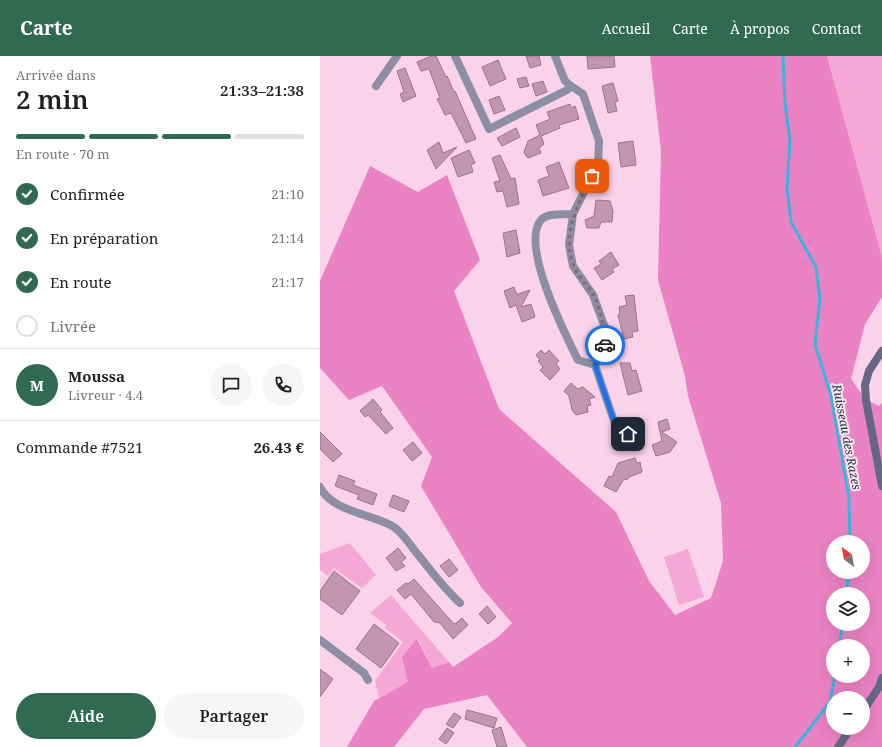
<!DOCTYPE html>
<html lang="fr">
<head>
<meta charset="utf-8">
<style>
	:root { --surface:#fff; --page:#f6f6f6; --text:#202124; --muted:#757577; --line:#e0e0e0; --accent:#316a52 }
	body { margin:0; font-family:"Noto Serif",serif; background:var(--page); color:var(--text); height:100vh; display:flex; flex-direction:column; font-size:15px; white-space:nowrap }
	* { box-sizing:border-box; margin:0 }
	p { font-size:13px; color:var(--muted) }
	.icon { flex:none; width:22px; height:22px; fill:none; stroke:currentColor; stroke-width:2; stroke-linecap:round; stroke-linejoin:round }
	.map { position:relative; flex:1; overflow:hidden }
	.sheet { display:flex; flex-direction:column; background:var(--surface); width:320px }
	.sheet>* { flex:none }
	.needle { width:26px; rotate:328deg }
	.tools { position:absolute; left:506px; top:479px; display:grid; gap:8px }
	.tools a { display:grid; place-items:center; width:44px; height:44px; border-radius:50%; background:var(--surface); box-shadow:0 4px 16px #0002; font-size:20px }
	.pin { position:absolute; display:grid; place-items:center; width:34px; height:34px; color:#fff; margin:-17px; border-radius:8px; box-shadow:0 2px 6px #0006 }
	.courier { position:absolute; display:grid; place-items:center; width:40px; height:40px; margin:-20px; border:3px solid #1a73e8; border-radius:50%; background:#fff; color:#222; box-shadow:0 1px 5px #0007 }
	.head em { font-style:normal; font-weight:600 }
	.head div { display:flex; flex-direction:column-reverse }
	.head { display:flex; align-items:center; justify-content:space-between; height:68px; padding:0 16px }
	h1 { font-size:26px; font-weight:600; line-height:30px }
	.bar { display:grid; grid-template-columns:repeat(4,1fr); gap:6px 4px; align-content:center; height:48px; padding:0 16px }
	.bar i { height:5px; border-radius:3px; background:var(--line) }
	.bar .current { background:var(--accent) }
	.bar p { grid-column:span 4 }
	.line { display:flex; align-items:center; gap:10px; padding:0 16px; border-top:1px solid var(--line) }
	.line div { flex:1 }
	.round { display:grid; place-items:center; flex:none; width:42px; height:42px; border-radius:21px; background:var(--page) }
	ol { padding:0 16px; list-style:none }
	li { display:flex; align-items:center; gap:12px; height:44px }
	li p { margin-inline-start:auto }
	li .icon { padding:4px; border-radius:50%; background:var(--accent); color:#fff; stroke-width:4 }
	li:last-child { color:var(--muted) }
	li i { width:22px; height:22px; border:2px solid var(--line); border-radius:50% }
	.button { display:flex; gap:8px; margin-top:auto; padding:8px 16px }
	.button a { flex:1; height:46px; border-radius:24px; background:var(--accent); color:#fff; font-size:16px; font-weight:600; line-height:46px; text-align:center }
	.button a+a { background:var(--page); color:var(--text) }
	header { display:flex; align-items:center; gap:24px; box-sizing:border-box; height:56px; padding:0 20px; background:var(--accent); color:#fff }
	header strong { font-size:19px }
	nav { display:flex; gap:22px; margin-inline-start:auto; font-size:14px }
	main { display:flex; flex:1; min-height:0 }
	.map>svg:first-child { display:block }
	.green { fill:#f5a8d5 }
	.forest { fill:#eb82c3; fill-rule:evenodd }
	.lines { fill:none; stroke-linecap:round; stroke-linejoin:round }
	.stream { stroke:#39b6dd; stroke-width:3 }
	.building { fill:#c495b0; stroke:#9f728c }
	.street { stroke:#8d8ea3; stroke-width:8 }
	.secondary { stroke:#666784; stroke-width:8 }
	.done { stroke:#866c7b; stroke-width:4; stroke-dasharray:0 7.2 }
	.route { stroke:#1a73e8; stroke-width:5 }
	.labels { text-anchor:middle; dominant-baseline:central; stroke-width:4; stroke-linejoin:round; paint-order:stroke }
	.water-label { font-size:12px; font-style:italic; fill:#152f38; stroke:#fbe6f1 }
</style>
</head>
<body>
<header>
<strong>Carte</strong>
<nav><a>Accueil</a><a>Carte</a><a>À propos</a><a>Contact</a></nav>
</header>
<main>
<section class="sheet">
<div class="head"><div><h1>2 min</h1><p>Arrivée dans</p></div><em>21:33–21:38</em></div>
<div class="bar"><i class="current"></i><i class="current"></i><i class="current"></i><i></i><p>En route · 70 m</p></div>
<ol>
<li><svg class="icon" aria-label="check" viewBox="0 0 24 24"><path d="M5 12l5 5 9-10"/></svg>Confirmée<p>21:10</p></li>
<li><svg class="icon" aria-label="check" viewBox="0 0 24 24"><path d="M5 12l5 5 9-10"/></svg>En préparation<p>21:14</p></li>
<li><svg class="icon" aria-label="check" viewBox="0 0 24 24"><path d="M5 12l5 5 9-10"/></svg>En route<p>21:17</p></li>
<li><i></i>Livrée</li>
</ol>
<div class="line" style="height:72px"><b class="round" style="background:var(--accent);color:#fff">M</b><div><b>Moussa</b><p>Livreur · 4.4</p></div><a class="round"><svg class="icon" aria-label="chat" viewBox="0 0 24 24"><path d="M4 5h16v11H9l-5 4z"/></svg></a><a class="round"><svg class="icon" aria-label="phone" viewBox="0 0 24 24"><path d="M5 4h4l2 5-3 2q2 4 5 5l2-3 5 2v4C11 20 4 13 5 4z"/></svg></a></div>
<div class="line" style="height:52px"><div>Commande #7521</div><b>26.43 €</b></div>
<div class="button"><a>Aide</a><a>Partager</a></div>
</section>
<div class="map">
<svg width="562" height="691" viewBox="0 0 562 691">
	<rect width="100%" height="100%" fill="#fad2e9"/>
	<path class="green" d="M507,0h55v201z
		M30,487l26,32 -14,13 -28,-20 -6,8 -8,-6v-16z
		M368,493l16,48 -25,8 -15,-48z
		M71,539l58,67 -17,6 -14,-29 -16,18 7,25 -30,16 -4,-17 28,-39 -18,-14 1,-3 -16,-12z"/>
	<path class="forest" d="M330,0h177l55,201v40l-17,27 -14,55 15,21 13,6 3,-3v344h-355l-40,-52 -63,14 -30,38h-47l27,-46 34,-19 -6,-25 15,-18 15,29 17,-6 4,5 45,-30 14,-14 -31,-36 -60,-101 11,-29 -50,-71 -33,14 -29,-32v-87l50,-115 48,26 29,-17 33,85 -26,31 45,118 117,103 33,69 26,34 36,-17 12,-37 -2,-58 -33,-107 -3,-20 -27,-96 3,-129zM513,486h30v30h-30zM513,538h30v30h-30zM513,590h30v30h-30zM513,642h30v30h-30z"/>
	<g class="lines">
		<path class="stream" d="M463,0l2,48 5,36 -3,48 4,34 25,45 4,32 -5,45 16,52 18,102 1,44
			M527,538l1,-22
			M519,590l4,-22
			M475,691l35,-45 5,-26"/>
	</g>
	<path class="building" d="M111,0h5l10,21 1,-1 7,16 1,-1 21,48 -10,4 -15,-30 -6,2 -8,-16 3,-1 -11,-29 -8,2 -4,-9z
		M206,0h13l2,9 -11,3z
		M267,0h27l1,11 -27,2z
		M178,4l8,19 -16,7 -8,-19z
		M85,12l11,28 -13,6 -3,-8 4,-2 -7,-21z
		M206,21l3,9 -9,2 -3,-9z
		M223,25l4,11 -11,4 -4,-12z
		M293,27l5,18 -3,1 2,9 -9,2 -6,-27z
		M179,40l6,14 -11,4 -5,-14z
		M250,48l1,4 4,-2 4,13 -20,6 1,3 -19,8 3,8 -5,4 2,5 -13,5 -2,-2 -2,-4 4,-11 12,-6 -4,-10 14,-6 -3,-7z
		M196,72l4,9 -18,9 -5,-8z
		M313,85l3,24 -15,2 -3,-24z
		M119,86l4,11 14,-6 -21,22 -9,-19z
		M149,94l6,13 -4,2 2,7 -15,5 -7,-19z
		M180,99l11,24 4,-1 4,26 -12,3 -4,-16 -6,1 -3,-10 6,-1 -8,-23z
		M239,106l10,26 -26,8 -5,-16 11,-4 -3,-9z
		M276,144l14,1 3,10 -1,11h-11l-2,6h-12l-2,-8 9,-4z
		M196,174l4,23 -13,4 -4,-24z
		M291,196l8,13 -7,4 2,3 -12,8 -8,-12 7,-4 -2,-3z
		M194,231l2,6 2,1 12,-4 -9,17 10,-3 4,13 -13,5 -6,-17 -6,3 -6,-17z
		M314,239l4,36 -6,1 1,5 -9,2 -6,-24 2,-1 -1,-7 8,-2 -2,-9z
		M221,294l4,4 4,-4 10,11 -3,3 4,5 -10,11 -10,-10 3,-3 -5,-6 2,-1 -4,-5z
		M300,307h10l2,8 4,-1 6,21 -14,4z
		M251,327l7,6 5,-2 12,10 -6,2 2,6 -4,1 1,6 -12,3 -4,-5 -3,-14 -5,-5z
		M53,343l9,11 -2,2 13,16 -7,6 -18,-19 -3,2 -5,-6z
		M347,363l3,10 -8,3 15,10 -7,10 -14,4 -4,-11 10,-4 -4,-19z
		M0,376l22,22 -9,8 -13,-13z
		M93,386l9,11 -10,8 -9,-11z
		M315,402l2,5 3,-1 2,10 -13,5 -2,3 -3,-1 -8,13 -12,-6 5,-10 3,1 6,-14z
		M19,419l16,6 -2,4 24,9 -4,11 -16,-6 2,-4 -24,-9z
		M73,439l16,6 -5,11 -15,-6z
		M78,492l8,10 -5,4 4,4 -9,5 -10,-13z
		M129,503l9,11 -9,7 -9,-11z
		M14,515l26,20 -18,24 -22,-16v-8z
		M94,523l39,44 2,1 7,-6 6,7 -15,14 -13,-16 -6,-1 -23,-28 -6,5 -8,-9 9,-7 2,1z
		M167,550l9,11 -8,7 -9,-10z
		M54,568l25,19 -18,25 -25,-19z
		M0,613l13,10 -13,18z
		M147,654l30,8 -3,10 -29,-9z
		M134,657l7,4 -8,11 -7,-4z
		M181,671l6,20h-10l-5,-17z
		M127,672l7,5 -8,11 -7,-5z"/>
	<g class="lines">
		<path class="street" d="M135,0l34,73 78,-39 4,-4 -6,-5 -10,-25
			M56,30l21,-30
			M251,30l12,8 16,47 -1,23 -25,50
			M253,158l-4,31 4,21 20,29 11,30 2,28 -11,12 -17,-5c-13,-26 -58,-115 -37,-140 6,-8 23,-5 32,-6z
			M275,309l20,59 13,11
			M0,431c12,25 53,27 74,40 11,8 17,20 26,30 13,17 25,32 40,46
			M0,584l44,33 4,7"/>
		<path class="secondary" d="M562,295l-13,20 -4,14 1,15 16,86
			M543,655l16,-24 3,-9
			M518,691l13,-19"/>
	</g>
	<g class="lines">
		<path class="done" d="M272,120c-13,27 -32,60 -18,90 4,11 13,19 19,28 8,16 11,34 12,51"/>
		<path class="route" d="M285,289l1,8 -11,12 20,59 13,10"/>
	</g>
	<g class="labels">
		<g class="water-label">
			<text transform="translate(527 381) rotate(79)">Ruisseau des Razes</text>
		</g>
	</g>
</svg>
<div class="tools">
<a><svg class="needle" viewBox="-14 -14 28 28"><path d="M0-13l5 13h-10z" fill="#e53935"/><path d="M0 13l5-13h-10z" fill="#757577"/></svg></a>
<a><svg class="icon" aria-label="layers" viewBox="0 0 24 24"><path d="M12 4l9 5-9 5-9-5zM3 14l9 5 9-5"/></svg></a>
<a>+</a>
<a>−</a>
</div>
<div class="pin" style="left:272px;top:120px;background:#ea580c"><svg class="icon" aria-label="bag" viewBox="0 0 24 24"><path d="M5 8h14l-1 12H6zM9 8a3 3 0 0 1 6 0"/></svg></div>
<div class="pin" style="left:308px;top:378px;background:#1f2937"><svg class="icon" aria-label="home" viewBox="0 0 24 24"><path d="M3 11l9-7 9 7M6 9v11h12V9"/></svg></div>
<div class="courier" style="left:285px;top:289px"><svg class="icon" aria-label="car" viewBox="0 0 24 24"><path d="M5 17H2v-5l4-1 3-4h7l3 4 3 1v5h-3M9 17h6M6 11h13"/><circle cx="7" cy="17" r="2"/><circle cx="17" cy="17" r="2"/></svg></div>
</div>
</main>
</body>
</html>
